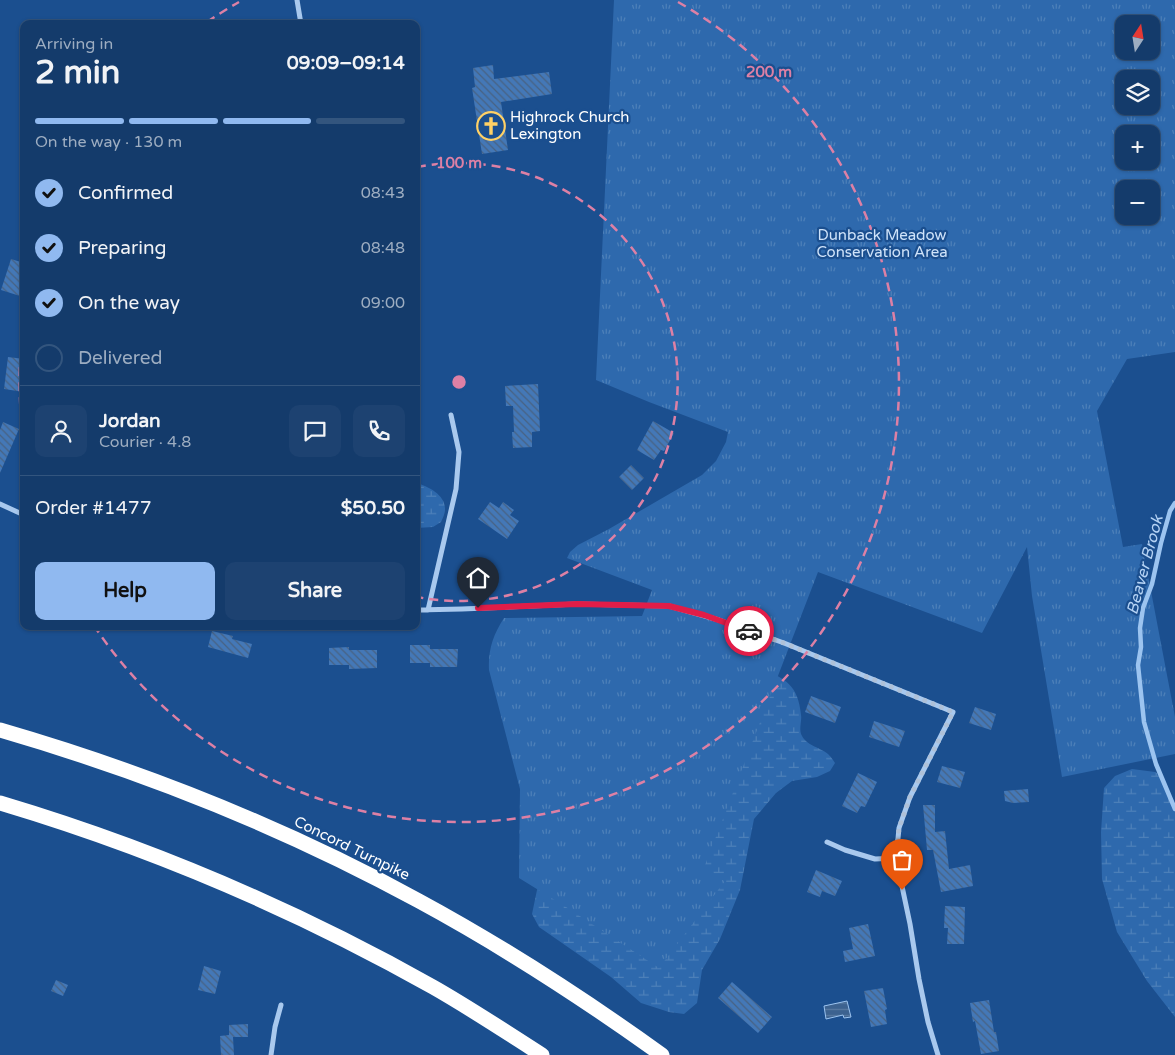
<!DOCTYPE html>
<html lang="en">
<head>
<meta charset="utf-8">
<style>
	:root { --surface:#143b6b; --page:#1d4271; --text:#f1f3f6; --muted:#9dadc1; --line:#33557e; --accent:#90b9f0 }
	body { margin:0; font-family:"Varela Round",sans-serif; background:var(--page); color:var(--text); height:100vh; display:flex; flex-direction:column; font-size:19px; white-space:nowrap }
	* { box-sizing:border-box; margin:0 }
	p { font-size:16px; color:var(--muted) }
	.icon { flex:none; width:28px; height:28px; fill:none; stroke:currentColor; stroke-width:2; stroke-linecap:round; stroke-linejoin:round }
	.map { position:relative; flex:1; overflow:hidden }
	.sheet { position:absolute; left:20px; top:20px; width:400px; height:610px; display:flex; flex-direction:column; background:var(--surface); border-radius:10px; box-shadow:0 1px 4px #0004,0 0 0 1px var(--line) }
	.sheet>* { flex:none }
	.needle { width:32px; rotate:12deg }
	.controls { position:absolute; left:1115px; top:15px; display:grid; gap:10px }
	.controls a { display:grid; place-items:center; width:45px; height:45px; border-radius:10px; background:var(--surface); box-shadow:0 1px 4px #0004,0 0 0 1px var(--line); font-size:25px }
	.pin { position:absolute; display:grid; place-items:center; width:42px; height:42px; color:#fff; margin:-51px -21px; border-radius:50% 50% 50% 0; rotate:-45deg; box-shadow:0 0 5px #0007 }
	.pin .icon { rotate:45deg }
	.courier { position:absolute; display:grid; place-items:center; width:50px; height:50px; margin:-25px; border:4px solid #e11d48; border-radius:50%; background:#fff; color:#222; box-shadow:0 1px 6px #0007 }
	.headline em { font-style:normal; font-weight:800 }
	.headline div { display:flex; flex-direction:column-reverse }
	.headline { display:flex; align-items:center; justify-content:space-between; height:85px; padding:0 15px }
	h1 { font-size:32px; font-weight:800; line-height:38px }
	.bar { display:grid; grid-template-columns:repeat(4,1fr); gap:8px 5px; align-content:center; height:60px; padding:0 15px }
	.bar i { height:6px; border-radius:4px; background:var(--line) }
	.bar .current { background:var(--accent) }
	.bar p { grid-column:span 4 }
	.line { display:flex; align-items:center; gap:12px; padding:0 15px; border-top:1px solid var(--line) }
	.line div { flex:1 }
	.round { display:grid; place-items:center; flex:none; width:52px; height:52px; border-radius:10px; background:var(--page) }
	ol { padding:0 15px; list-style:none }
	li { display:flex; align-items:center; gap:15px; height:55px }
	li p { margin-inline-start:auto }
	li .icon { padding:5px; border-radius:50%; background:var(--accent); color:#111; stroke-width:4 }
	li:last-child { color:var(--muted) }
	li i { width:28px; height:28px; border:2px solid var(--line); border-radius:50% }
	.action { display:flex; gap:10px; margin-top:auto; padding:10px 15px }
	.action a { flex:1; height:58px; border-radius:10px; background:var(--accent); color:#111; font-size:20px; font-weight:800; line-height:58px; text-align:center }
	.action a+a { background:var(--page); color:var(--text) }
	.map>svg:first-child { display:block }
	.wetland { fill:url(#wetland-marsh) }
	.park { fill:url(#park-tufts); fill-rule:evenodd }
	.water { fill:url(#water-rules); stroke:#9cc4f0 }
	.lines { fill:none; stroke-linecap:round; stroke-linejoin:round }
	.stream { stroke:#9cc4f0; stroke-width:4.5 }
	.building { fill:url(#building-back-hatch) }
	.minor { stroke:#a9c9ee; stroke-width:5 }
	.motorway { stroke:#fff; stroke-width:15 }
	.done { stroke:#afc1d8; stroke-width:5; stroke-dasharray:0 9 }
	.route { stroke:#e11d48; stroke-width:6 }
	.ring { fill:none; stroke:#dd80a5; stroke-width:2.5; stroke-dasharray:9 6 }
	.labels { text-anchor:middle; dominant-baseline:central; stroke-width:4.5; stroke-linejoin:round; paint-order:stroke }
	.poi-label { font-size:15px; fill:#fff; stroke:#1b4f8f; text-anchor:start }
	.park-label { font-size:15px; fill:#cfe3fa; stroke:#1b4f8f }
	.street-label { font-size:15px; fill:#fff; stroke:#1b4f8f }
	.water-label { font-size:16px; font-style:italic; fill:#b5d3f5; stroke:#1b4f8f }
	.centre { fill:#dd80a5; stroke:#1b4f8f; stroke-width:2.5 }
	.ring-label { font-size:15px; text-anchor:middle; font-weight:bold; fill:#dd80a5; stroke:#1b4f8f; stroke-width:4.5; stroke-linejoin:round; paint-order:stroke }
</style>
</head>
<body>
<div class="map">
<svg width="1175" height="1055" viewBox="0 0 1175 1055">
	<defs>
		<pattern id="wetland-marsh" width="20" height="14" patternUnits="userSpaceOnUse" patternTransform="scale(1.25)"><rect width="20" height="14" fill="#2e69ad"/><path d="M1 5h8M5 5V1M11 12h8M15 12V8" fill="none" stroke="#4d80b9"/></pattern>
		<pattern id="park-tufts" width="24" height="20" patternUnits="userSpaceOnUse" patternTransform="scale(1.25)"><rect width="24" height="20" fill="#2e69ad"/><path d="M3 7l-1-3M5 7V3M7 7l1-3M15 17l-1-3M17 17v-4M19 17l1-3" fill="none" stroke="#4d80b9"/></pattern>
		<pattern id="water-rules" width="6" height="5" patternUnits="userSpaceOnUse" patternTransform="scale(1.25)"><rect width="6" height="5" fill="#3c6290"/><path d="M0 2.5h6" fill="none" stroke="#597aa1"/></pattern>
		<pattern id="building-back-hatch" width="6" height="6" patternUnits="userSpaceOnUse" patternTransform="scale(1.25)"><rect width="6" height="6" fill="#4478b7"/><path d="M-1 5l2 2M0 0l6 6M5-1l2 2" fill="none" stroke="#486282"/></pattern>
	</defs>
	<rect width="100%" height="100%" fill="#1b4f8f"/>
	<path class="wetland" d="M416,483c12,3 30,12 29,27 0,3 -2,8 -4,12l-8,5 -17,1z
		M758,666c26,13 40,17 43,49 1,5 -2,13 0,19 5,12 17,12 27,20 3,3 5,6 7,9l-5,8 -13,6 -25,4 -16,12 -22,26 -14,71 -20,49 -18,31 -5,33 -13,11 -15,-2 -28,-9 -30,-26 -72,-50 -7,-13 5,-24 25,-92z
		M1132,769l23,3 6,3 14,29v213l-28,-36 -30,-49 -15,-53 -1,-47 3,-44 11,-12z"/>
	<path class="park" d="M614,0h561v352l-48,7 -30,52 26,136 19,-3 33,173v37l-113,23 -30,-181 -5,-49 -45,86 -164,-61 -116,301 23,8 -66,87 -93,-61 -47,-29 1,-89 -31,-119c-1,-20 4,-35 15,-52l138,-2 10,-26 -85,-32 3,-6 8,-7 31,-16 93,-54 14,-14 10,-19 2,-10 -79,-30 -53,-22zM1124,24h27v27h-27zM1124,79h27v27h-27zM1124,134h27v27h-27zM1124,189h27v27h-27z"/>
	<path class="water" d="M847,1001l4,16 -7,1 -1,-3 -17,4 -2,-13z"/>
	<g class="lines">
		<path class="stream" d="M1175,503l-5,8 -9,32 -9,41 -9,24 -3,20 1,19 -3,18 6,57 12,42 19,45"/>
	</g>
	<path class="building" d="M493,65l1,14 55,-7 3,22 -51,8 7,48 -26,4 -10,-66 3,-1 -2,-19z
		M11,259l13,4v19l-4,14 -19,-6z
		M8,357l16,2v33l-20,-3z
		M538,384l2,47 -8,1v15l-19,1 -1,-16h2l-1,-26h-7l-1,-20z
		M653,421l21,12 -10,18 -3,-1 -7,10 -17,-10z
		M3,422l16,7 -19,44v-43z
		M631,465l13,13 -12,12 -13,-13z
		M490,502l9,6 4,-6 11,8 -4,5 9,6 -12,18 -29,-20z
		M212,631l21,5 -1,3 20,5 -4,14 -40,-11z
		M410,645h20v4h28l-1,18h-27v-4h-20z
		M349,647v3h28v18l-28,1v-4h-20v-17z
		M811,696l30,11 -6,16 -30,-11z
		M975,707l21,7 -5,16 -22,-7z
		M874,721l31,10 -6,16 -30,-10z
		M942,766l23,6 -5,16 -23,-6z
		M858,773l19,9 -12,25 -4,-1 -4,7 -15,-7z
		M1028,789l1,13 -16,1 -8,-2 -1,-10z
		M923,805h12v27l10,-1 4,38 21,-4 3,21 -32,6 -8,-42h-6z
		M816,870l26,11 -7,15 -13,-5 -2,6 -13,-5z
		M945,906l20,1 -1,37h-17l1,-16h-4z
		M868,924l7,32 -30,6 -2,-11 10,-2 -4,-21z
		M204,966l17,5 -6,23 -17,-4z
		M56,980l12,5 -5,11 -12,-5z
		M732,982l40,35 -14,16 -40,-35z
		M883,988l4,21 -2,1 2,14 -16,3 -7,-36z
		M989,1000l5,32h2l3,19 -18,3 -6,-33 -2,1 -3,-19z
		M248,1024v13h-15l1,18h-13l-1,-19 9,-1v-10z"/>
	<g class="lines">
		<path class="minor" d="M297,0l4,24
			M0,504l24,11
			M416,610l46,-1 115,-5 92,2 50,14 65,23 169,69 -43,85 -11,31 -2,21 2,23 11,52 9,55 9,43 10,33
			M428,610l28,-121 3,-37 -8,-37
			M827,842l18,8 30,9 23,-1
			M271,1055l4,-28 6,-22"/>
		<path class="motorway" d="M0,730c145,42 287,99 419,171 85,46 165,98 243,154
			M0,803c151,45 296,107 433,184 37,21 73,45 109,68"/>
	</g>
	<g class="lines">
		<path class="done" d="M749,631l35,12 169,69 -43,85 -11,31 -2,21 2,23 3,18"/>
		<path class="route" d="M478,608l99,-4 92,2 35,9 45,16"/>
	</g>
	<g class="ring">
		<path d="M417 167A219 219 0 1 1 417 597"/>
		<path d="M23 436A439 439 0 0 1 23 328M207 22A439 439 0 0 1 239 2M678 2A439 439 0 1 1 95 627"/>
	</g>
	<defs>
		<symbol id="church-ring" viewBox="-11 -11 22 22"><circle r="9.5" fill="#1b4f8f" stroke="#ffd166" stroke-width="1.5"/><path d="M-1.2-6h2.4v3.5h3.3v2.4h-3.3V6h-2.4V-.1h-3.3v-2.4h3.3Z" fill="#ffd166"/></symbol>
	</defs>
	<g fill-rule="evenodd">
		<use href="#church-ring" x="475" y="110" width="32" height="32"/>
	</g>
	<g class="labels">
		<g class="poi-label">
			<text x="510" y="117">Highrock Church<tspan x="510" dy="17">Lexington</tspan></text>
		</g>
		<g class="park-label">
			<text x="882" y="235">Dunback Meadow<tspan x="882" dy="17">Conservation Area</tspan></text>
		</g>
		<g class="street-label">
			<text transform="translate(352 848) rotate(26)">Concord Turnpike</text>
		</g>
		<g class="water-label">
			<text transform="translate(1145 565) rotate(-75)">Beaver Brook</text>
		</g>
	</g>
	<circle cx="459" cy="382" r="8" class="centre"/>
	<g class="ring-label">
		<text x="769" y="77">200 m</text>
		<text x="459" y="168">100 m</text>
	</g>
</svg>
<div class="controls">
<a><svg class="needle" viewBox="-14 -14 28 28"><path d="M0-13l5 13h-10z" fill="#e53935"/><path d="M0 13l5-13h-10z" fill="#9dadc1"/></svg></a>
<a><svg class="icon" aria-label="layers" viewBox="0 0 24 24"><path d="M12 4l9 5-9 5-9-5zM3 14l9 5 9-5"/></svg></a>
<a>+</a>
<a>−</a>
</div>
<div class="pin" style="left:902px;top:890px;background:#ea580c"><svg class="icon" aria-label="bag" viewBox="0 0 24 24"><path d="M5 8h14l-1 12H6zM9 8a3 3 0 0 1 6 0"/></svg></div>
<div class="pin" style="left:478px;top:608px;background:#1f2937"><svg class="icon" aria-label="home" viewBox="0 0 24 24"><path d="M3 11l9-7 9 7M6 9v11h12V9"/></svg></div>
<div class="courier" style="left:749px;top:631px"><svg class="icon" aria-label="car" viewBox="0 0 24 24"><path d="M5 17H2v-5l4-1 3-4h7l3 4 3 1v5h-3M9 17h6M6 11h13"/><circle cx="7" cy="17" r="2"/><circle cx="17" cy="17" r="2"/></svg></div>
<section class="sheet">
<div class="headline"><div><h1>2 min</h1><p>Arriving in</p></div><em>09:09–09:14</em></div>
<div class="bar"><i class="current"></i><i class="current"></i><i class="current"></i><i></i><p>On the way · 130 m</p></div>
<ol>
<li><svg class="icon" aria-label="check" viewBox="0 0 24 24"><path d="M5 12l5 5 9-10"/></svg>Confirmed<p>08:43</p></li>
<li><svg class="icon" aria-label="check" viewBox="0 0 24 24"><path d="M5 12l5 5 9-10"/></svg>Preparing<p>08:48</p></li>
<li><svg class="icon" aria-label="check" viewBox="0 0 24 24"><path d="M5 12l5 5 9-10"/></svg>On the way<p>09:00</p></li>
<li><i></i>Delivered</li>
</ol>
<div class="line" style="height:90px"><a class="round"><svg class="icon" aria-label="person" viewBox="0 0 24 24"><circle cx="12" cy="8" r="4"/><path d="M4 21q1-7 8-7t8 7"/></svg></a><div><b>Jordan</b><p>Courier · 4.8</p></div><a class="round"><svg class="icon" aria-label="chat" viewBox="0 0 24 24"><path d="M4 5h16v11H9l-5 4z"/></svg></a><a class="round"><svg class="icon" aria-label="phone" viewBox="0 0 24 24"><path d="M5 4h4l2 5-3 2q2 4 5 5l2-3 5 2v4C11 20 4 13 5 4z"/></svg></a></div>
<div class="line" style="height:65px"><div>Order #1477</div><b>$50.50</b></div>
<div class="action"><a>Help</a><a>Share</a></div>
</section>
</div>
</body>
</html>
